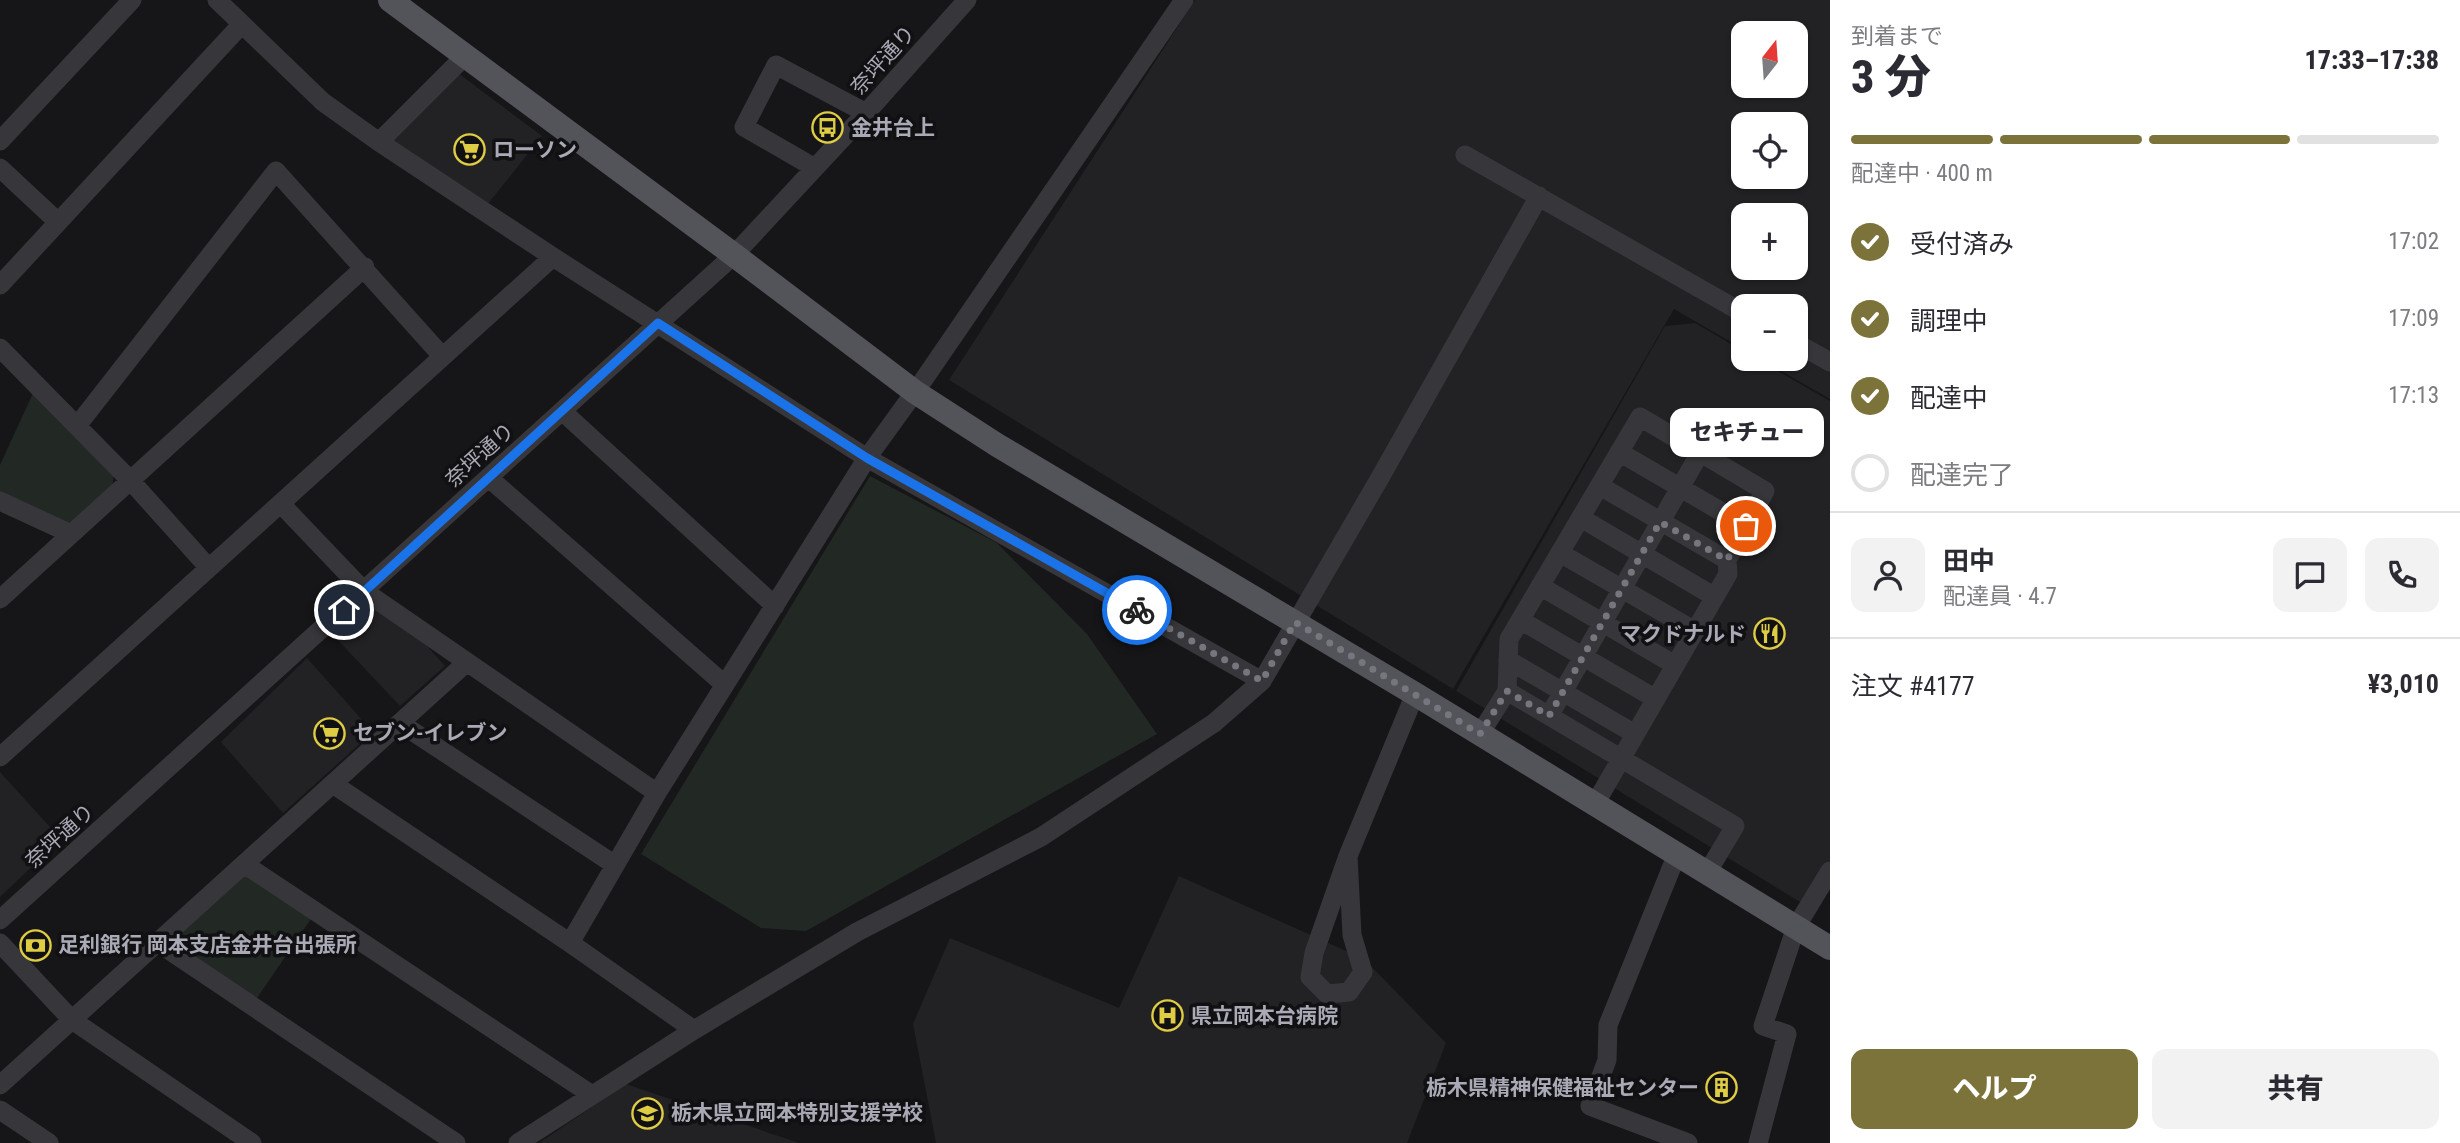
<!DOCTYPE html>
<html lang="ja">
<head>
<meta charset="utf-8">
<style>
	:root { --surface:#fff; --page:#f2f2f3; --text:#2b2b33; --muted:#7c7c81; --line:#e1e1e2; --accent:#7c733b }
	body { margin:0; font-family:"Roboto Condensed","Noto Sans JP",sans-serif; background:var(--page); color:var(--text); height:100vh; display:flex; flex-direction:column; font-size:26px; white-space:nowrap }
	* { box-sizing:border-box; margin:0 }
	p { font-size:23px; color:var(--muted) }
	.icon { flex:none; width:38px; height:38px; fill:none; stroke:currentColor; stroke-width:2; stroke-linecap:round; stroke-linejoin:round }
	.map { position:relative; flex:1; overflow:hidden }
	.panel { display:flex; flex-direction:column; background:var(--surface); width:630px }
	.panel>* { flex:none }
	.needle { width:46px; rotate:17deg }
	.buttons { position:absolute; left:1731px; top:21px; display:grid; gap:14px }
	.buttons a { display:grid; place-items:center; width:77px; height:77px; border-radius:14px; background:var(--surface); box-shadow:0 2px 5px #0004; font-size:35px }
	.pin { position:absolute; display:grid; place-items:center; width:60px; height:60px; color:#fff; margin:-30px; border:4px solid #fff; border-radius:50%; box-shadow:0 2px 7px #0007 }
	.courier { position:absolute; display:grid; place-items:center; width:70px; height:70px; margin:-35px; border:5px solid #1a73e8; border-radius:50%; background:#fff; color:#222; box-shadow:0 2px 9px #0007 }
	.bubble { position:absolute; height:49px; border-radius:14px; background:var(--surface); box-shadow:0 2px 5px #0004; font-size:23px; font-weight:800; line-height:49px; text-align:center }
	.headline em { font-style:normal; font-weight:800 }
	.headline div { display:flex; flex-direction:column-reverse }
	.headline { display:flex; align-items:center; justify-content:space-between; height:119px; padding:0 21px }
	h1 { font-size:46px; font-weight:800; line-height:52px }
	.bar { display:grid; grid-template-columns:repeat(4,1fr); gap:10px 7px; align-content:center; height:84px; padding:0 21px }
	.bar i { height:9px; border-radius:5px; background:var(--line) }
	.bar .on { background:var(--accent) }
	.bar p { grid-column:span 4 }
	.line { display:flex; align-items:center; gap:18px; padding:0 21px; border-top:2px solid var(--line) }
	.line div { flex:1 }
	.round { display:grid; place-items:center; flex:none; width:74px; height:74px; border-radius:14px; background:var(--page) }
	ol { padding:0 21px; list-style:none }
	li { display:flex; align-items:center; gap:21px; height:77px }
	li p { margin-inline-start:auto }
	li .icon { padding:7px; border-radius:50%; background:var(--accent); color:#fff; stroke-width:4 }
	li:last-child { color:var(--muted) }
	li i { width:38px; height:38px; border:4px solid var(--line); border-radius:50% }
	.cta { display:flex; gap:14px; margin-top:auto; padding:14px 21px }
	.cta a { flex:1; height:80px; border-radius:14px; background:var(--accent); color:#fff; font-size:28px; font-weight:800; line-height:80px; text-align:center }
	.cta a+a { background:var(--page); color:var(--text) }
	main { display:flex; flex:1; min-height:0 }
	.map>svg:first-child { display:block }
	.built { fill:#222124; fill-rule:evenodd }
	.green { fill:#222924 }
	.lines { fill:none; stroke-linecap:round; stroke-linejoin:round }
	.minor { stroke:#37373b; stroke-width:19 }
	.major { stroke:#53535a; stroke-width:24 }
	.done { stroke:#76767e; stroke-width:7; stroke-dasharray:0 12.6 }
	.route { stroke:#1a73e8; stroke-width:9 }
	.labels { text-anchor:middle; dominant-baseline:central; stroke-width:7; stroke-linejoin:round; paint-order:stroke }
	.street-label { font-size:21px; fill:#a9aab6; stroke:#111012 }
	.poi-label { font-size:21px; font-weight:bold; fill:#a9aab6; stroke:#111012; text-anchor:start }
</style>
</head>
<body>
<main>
<div class="map">
<svg width="1830" height="1143" viewBox="0 0 1830 1143">
	<rect width="100%" height="100%" fill="#161517"/>
	<path class="built" d="M1195,0h635v399l-70,-40h36v-53h-53v43l-69,-40 -221,380 -504,-309zM1743,33h53v53h-53zM1743,124h53v53h-53zM1743,215h53v53h-53z
		M458,73l84,63 -55,69 -96,-65z
		M1695,323l48,28v8h14l73,42v459l-25,45 -349,-214 209,-365z
		M367,604l53,34 25,28 -45,40 -66,-70z
		M307,658l66,74 -90,81 -62,-71z
		M0,772l61,67 -61,58z
		M1179,876l185,83 82,84 -39,100h-471l-23,-119 37,-86 169,70z
		M626,1084l173,59h-260z"/>
	<path class="green" d="M34,391l80,82 -2,14 -45,40 -67,-34v-28z
		M870,476l127,67 90,91 70,100 -351,197 -45,-3 -120,-74z
		M244,871l69,45 -58,85 -89,-59z"/>
	<g class="lines">
		<path class="minor" d="M217,0l106,102 56,40
			M465,56l-86,86 174,115 314,201 395,223
			M0,141l132,-141
			M1465,155l278,158
			M0,168l58,54
			M815,168l-71,-41 32,-62 90,48
			M0,285l241,-260
			M1796,343l34,19
			M0,348l130,132 79,88
			M562,411l213,195
			M77,426l199,-255 166,185
			M1619,452l127,74
			M489,478l236,207
			M1600,486l127,74
			M0,501l71,33
			M281,504l83,87 293,202
			M1581,518l134,79
			M1560,553l135,78
			M1540,586l135,79
			M0,599l365,-332
			M1520,620l136,79
			M1508,660l127,74
			M1507,691l228,135 -28,47
			M1549,716l151,-263
			M400,723l215,142
			M1480,734l27,-43 2,-52 131,-222 125,74 -38,69 1,14 -133,230
			M0,757l553,-500
			M333,784l237,159 124,87
			M1677,854l-69,171 -1,35 -17,46 98,37
			M1348,856l-34,97 -4,24 17,17 22,-2 14,-20 -11,-37 -4,-79 67,-162
			M244,864l348,231
			M0,920l734,-665 132,-142 101,-113
			M157,942l299,201
			M0,943l72,77 180,123
			M570,943l87,-150 210,-335 55,-76 262,-382
			M0,1085l466,-422
			M0,1110l49,33
			M518,1143l176,-113 163,-98 184,-95 173,-114 48,-42 119,-205 158,-280
			M1758,1143l29,-109 -24,-8 33,-99 34,-56"/>
		<path class="major" d="M390,0l344,255 181,137 82,53 418,249 415,254"/>
	</g>
	<g class="lines">
		<path class="done" d="M1137,610l125,71 33,-59 185,112 27,-43 42,25 111,-194 67,38 19,-34"/>
		<path class="route" d="M344,610l314,-287 209,135 270,152"/>
	</g>
	<defs>
		<symbol id="bus-ring" viewBox="-11 -11 22 22"><circle r="9.5" fill="#111012" stroke="#dfcc45" stroke-width="1.5"/><path d="M-5-6H5V4H4V6H2V4H-2V6H-4V4H-5ZM-3.5-4V0h7V-4ZM-3.5 1.2v1.5H-2V1.2ZM2 1.2v1.5H3.5V1.2Z" fill="#dfcc45"/></symbol>
		<symbol id="supermarket-ring" viewBox="-11 -11 22 22"><circle r="9.5" fill="#111012" stroke="#dfcc45" stroke-width="1.5"/><path d="M-6-5.5h2.5l.6 2H6L4.5 2H-2.5L-4.4-4H-6ZM-1.5 3.2a1.3 1.3 0 1 0 .1 0ZM3 3.2a1.3 1.3 0 1 0 .1 0Z" fill="#dfcc45"/></symbol>
		<symbol id="restaurant-ring" viewBox="-11 -11 22 22"><circle r="9.5" fill="#111012" stroke="#dfcc45" stroke-width="1.5"/><path d="M-5-6h1v4h1v-4h1v4h1v-4h1v5L-1.5 .5V6h-2V.5L-5-1ZM5-6V6H3V1.5H1.5Q1.5-4 5-6Z" fill="#dfcc45"/></symbol>
		<symbol id="bank-ring" viewBox="-11 -11 22 22"><circle r="9.5" fill="#111012" stroke="#dfcc45" stroke-width="1.5"/><path d="M-6-4H6V4H-6ZM0-2.3a2.3 2.3 0 1 0 0 4.6a2.3 2.3 0 1 0 0-4.6Z" fill="#dfcc45"/></symbol>
		<symbol id="hospital-ring" viewBox="-11 -11 22 22"><circle r="9.5" fill="#111012" stroke="#dfcc45" stroke-width="1.5"/><path d="M-5-5h3v3.5h4V-5h3V5h-3V1.5h-4V5h-3Z" fill="#dfcc45"/></symbol>
		<symbol id="building-ring" viewBox="-11 -11 22 22"><circle r="9.5" fill="#111012" stroke="#dfcc45" stroke-width="1.5"/><path d="M-4-6H4V6H1V3H-1V6H-4ZM-2.5-4.3h1.7v1.8h-1.7ZM.8-4.3h1.7v1.8H.8ZM-2.5-1h1.7V.8h-1.7ZM.8-1h1.7V.8H.8Z" fill="#dfcc45"/></symbol>
		<symbol id="school-ring" viewBox="-11 -11 22 22"><circle r="9.5" fill="#111012" stroke="#dfcc45" stroke-width="1.5"/><path d="M0-5L7-2L0 1L-7-2ZM-4 1L0 2.5L4 1V4Q0 6-4 4Z" fill="#dfcc45"/></symbol>
	</defs>
	<g fill-rule="evenodd">
		<use href="#bus-ring" x="810" y="110" width="35" height="35"/>
		<use href="#supermarket-ring" x="452" y="132" width="35" height="35"/>
		<use href="#restaurant-ring" x="1752" y="616" width="35" height="35"/>
		<use href="#supermarket-ring" x="312" y="716" width="35" height="35"/>
		<use href="#bank-ring" x="18" y="928" width="35" height="35"/>
		<use href="#hospital-ring" x="1150" y="998" width="35" height="35"/>
		<use href="#building-ring" x="1704" y="1070" width="35" height="35"/>
		<use href="#school-ring" x="630" y="1096" width="35" height="35"/>
	</g>
	<g class="labels">
		<g class="street-label">
			<text transform="translate(883 60) rotate(-48)">奈坪通り</text>
			<text transform="translate(480 455) rotate(-42)">奈坪通り</text>
			<text transform="translate(60 836) rotate(-42)">奈坪通り</text>
		</g>
		<g class="poi-label">
			<text x="851" y="128">金井台上</text>
			<text x="493" y="150">ローソン</text>
			<text x="1746" y="634" text-anchor="end">マクドナルド</text>
			<text x="353" y="733">セブン-イレブン</text>
			<text x="58" y="945">足利銀行 岡本支店金井台出張所</text>
			<text x="1191" y="1016">県立岡本台病院</text>
			<text x="1699" y="1088" text-anchor="end">栃木県精神保健福祉センター</text>
			<text x="671" y="1113">栃木県立岡本特別支援学校</text>
		</g>
	</g>
</svg>
<div class="buttons">
<a><svg class="needle" viewBox="-14 -14 28 28"><path d="M0-13l5 13h-10z" fill="#e53935"/><path d="M0 13l5-13h-10z" fill="#7c7c81"/></svg></a>
<a><svg class="icon" aria-label="locate" viewBox="0 0 24 24"><circle cx="12" cy="12" r="6"/><path d="M12 2v4M12 18v4M2 12h4M18 12h4"/></svg></a>
<a>+</a>
<a>−</a>
</div>
<div class="pin" style="left:1746px;top:526px;background:#ea580c"><svg class="icon" aria-label="bag" viewBox="0 0 24 24"><path d="M5 8h14l-1 12H6zM9 8a3 3 0 0 1 6 0"/></svg></div>
<div class="pin" style="left:344px;top:610px;background:#1f2937"><svg class="icon" aria-label="home" viewBox="0 0 24 24"><path d="M3 11l9-7 9 7M6 9v11h12V9"/></svg></div>
<div class="courier" style="left:1137px;top:610px"><svg class="icon" aria-label="bike" viewBox="0 0 24 24"><circle cx="6" cy="16" r="4"/><circle cx="18" cy="16" r="4"/><path d="M6 16l4-8h5l3 8M10 8l3 8H6M13 5h3"/></svg></div>
<div class="bubble" style="left:1670px;top:408px;width:154px">セキチュー</div>
</div>
<section class="panel">
<div class="headline"><div><h1>3 分</h1><p>到着まで</p></div><em>17:33–17:38</em></div>
<div class="bar"><i class="on"></i><i class="on"></i><i class="on"></i><i></i><p>配達中 · 400 m</p></div>
<ol>
<li><svg class="icon" aria-label="check" viewBox="0 0 24 24"><path d="M5 12l5 5 9-10"/></svg>受付済み<p>17:02</p></li>
<li><svg class="icon" aria-label="check" viewBox="0 0 24 24"><path d="M5 12l5 5 9-10"/></svg>調理中<p>17:09</p></li>
<li><svg class="icon" aria-label="check" viewBox="0 0 24 24"><path d="M5 12l5 5 9-10"/></svg>配達中<p>17:13</p></li>
<li><i></i>配達完了</li>
</ol>
<div class="line" style="height:126px"><a class="round"><svg class="icon" aria-label="person" viewBox="0 0 24 24"><circle cx="12" cy="8" r="4"/><path d="M4 21q1-7 8-7t8 7"/></svg></a><div><b>田中</b><p>配達員 · 4.7</p></div><a class="round"><svg class="icon" aria-label="chat" viewBox="0 0 24 24"><path d="M4 5h16v11H9l-5 4z"/></svg></a><a class="round"><svg class="icon" aria-label="phone" viewBox="0 0 24 24"><path d="M5 4h4l2 5-3 2q2 4 5 5l2-3 5 2v4C11 20 4 13 5 4z"/></svg></a></div>
<div class="line" style="height:91px"><div>注文 #4177</div><b>¥3,010</b></div>
<div class="cta"><a>ヘルプ</a><a>共有</a></div>
</section>
</main>
</body>
</html>
